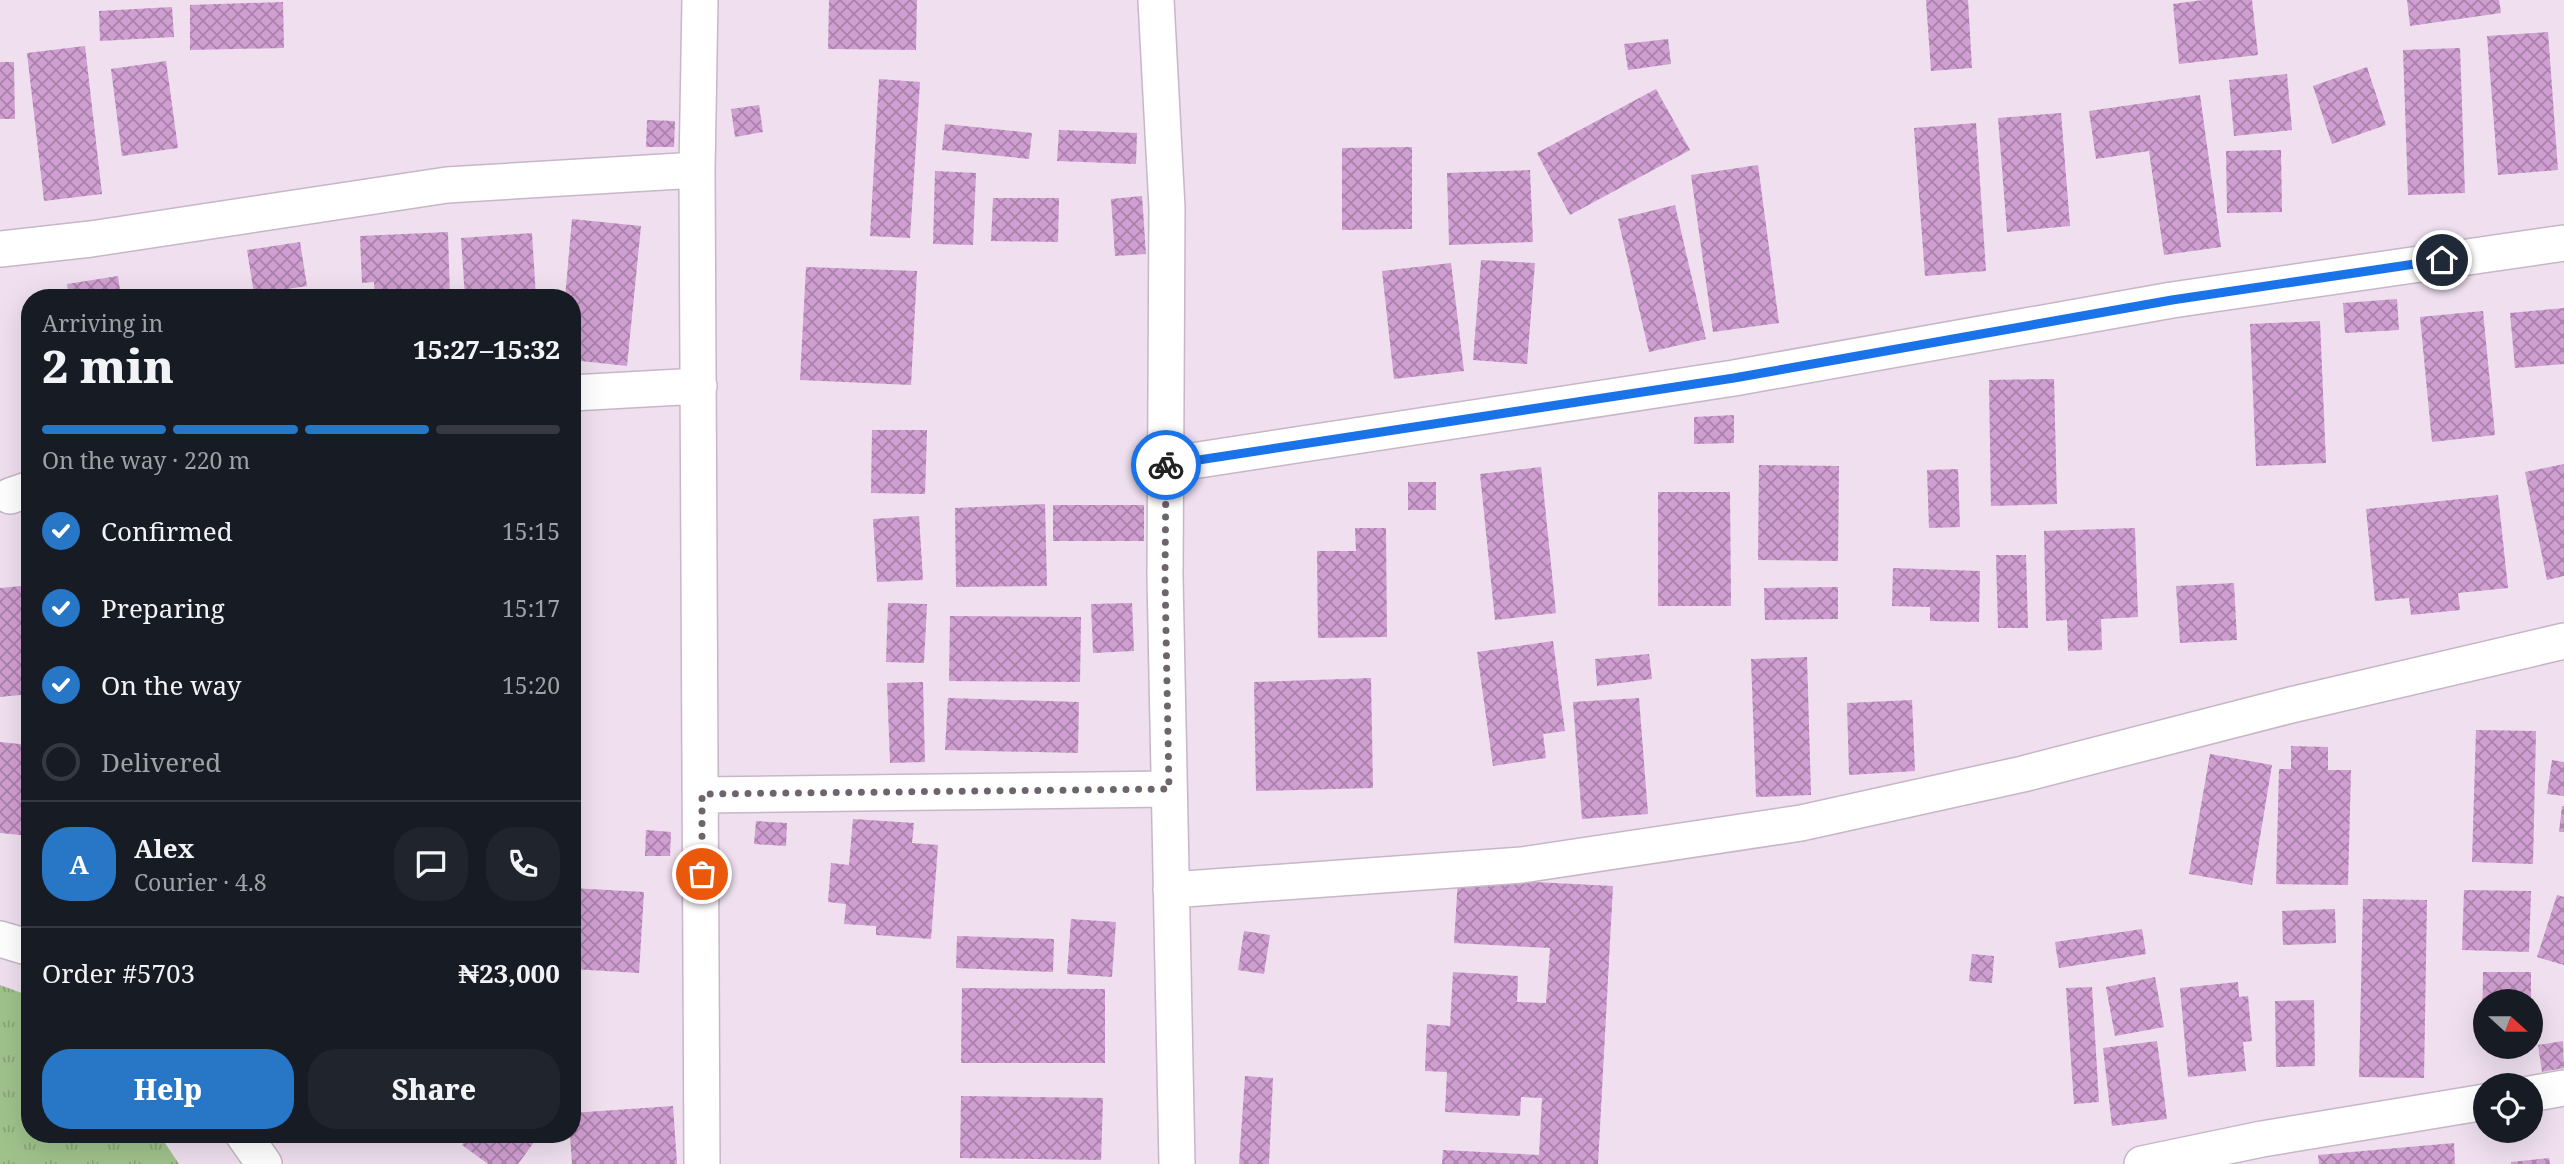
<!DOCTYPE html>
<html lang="en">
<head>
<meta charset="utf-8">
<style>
	:root { --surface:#171b24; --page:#20242c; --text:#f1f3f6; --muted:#9ea1a6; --line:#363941; --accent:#2777c6 }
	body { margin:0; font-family:"Noto Serif",serif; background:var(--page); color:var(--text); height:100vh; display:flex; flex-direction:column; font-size:26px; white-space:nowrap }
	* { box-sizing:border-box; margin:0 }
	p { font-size:23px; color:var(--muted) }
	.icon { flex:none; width:38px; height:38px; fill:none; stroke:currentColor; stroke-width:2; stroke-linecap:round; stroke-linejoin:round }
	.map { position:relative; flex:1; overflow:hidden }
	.details { position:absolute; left:21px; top:289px; width:560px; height:854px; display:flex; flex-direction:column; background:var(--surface); border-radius:28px; box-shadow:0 7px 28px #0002 }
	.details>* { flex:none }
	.needle { width:46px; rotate:111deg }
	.buttons { position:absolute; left:2473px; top:989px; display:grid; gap:14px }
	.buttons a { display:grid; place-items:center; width:70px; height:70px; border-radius:50%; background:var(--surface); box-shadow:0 7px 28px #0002; font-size:35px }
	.pin { position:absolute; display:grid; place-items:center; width:60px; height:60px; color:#fff; margin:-30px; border:4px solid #fff; border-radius:50%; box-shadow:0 2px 7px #0007 }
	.courier { position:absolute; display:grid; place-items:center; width:70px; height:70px; margin:-35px; border:5px solid #1a73e8; border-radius:50%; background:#fff; color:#222; box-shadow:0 2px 9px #0007 }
	.head em { font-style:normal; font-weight:800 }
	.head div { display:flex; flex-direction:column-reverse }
	.head { display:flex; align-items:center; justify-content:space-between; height:119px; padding:0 21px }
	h1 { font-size:46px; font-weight:800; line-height:52px }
	.bar { display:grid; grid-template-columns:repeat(4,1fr); gap:10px 7px; align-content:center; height:84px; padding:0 21px }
	.bar i { height:9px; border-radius:5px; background:var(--line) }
	.bar .selected { background:var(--accent) }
	.bar p { grid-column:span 4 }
	.line { display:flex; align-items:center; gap:18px; padding:0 21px; border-top:2px solid var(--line) }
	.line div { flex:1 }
	.round { display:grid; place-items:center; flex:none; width:74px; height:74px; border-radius:28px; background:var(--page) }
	ol { padding:0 21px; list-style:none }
	li { display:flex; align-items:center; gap:21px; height:77px }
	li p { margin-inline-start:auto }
	li .icon { padding:7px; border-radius:50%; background:var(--accent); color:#fff; stroke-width:4 }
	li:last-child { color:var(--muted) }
	li i { width:38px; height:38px; border:4px solid var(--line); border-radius:50% }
	.button { display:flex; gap:14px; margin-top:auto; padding:14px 21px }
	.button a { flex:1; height:80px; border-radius:28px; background:var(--accent); color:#fff; font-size:28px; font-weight:800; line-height:80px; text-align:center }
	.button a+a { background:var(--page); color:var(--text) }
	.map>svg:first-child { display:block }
	.grass { fill:url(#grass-tufts) }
	.building { fill:url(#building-cross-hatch) }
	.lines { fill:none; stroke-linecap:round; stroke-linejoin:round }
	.minor-casing { stroke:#c6b7c7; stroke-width:38 }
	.minor { stroke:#fff; stroke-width:35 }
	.done { stroke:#6e646e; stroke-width:7; stroke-dasharray:0 12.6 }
	.route { stroke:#1a73e8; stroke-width:9 }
</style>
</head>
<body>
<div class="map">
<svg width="2564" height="1164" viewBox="0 0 2564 1164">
	<defs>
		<pattern id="grass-tufts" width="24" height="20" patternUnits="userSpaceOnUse" patternTransform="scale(1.75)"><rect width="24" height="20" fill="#9fc28b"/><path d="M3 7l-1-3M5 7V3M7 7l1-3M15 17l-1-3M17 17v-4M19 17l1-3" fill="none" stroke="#89a678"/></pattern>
		<pattern id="building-cross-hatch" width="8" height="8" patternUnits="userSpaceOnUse" patternTransform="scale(1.75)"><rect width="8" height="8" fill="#d09fd1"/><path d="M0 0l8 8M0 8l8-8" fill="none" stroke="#a981aa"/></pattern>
	</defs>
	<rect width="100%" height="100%" fill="#efdfef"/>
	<path class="grass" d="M0,985l30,11v138h129l20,30h-179z"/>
	<path class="building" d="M829,0h88l-1,50 -88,-1z
		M1926,0h42l4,68 -41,3z
		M2203,0h49l6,55 -79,9 -6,-60z
		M2407,0h92l2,13 -91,13z
		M283,2l1,46 -94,2v-45z
		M172,7l2,30 -74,4 -1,-30z
		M2548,32l10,138 -60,5 -11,-139z
		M1668,39l3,25 -43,6 -4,-26z
		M85,46l17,148 -58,7 -17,-148z
		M2460,48l5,145 -57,2 -5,-145z
		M166,61l12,87 -56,8 -11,-87z
		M0,62h14l1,57h-15z
		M2367,67l19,58 -54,19 -19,-58z
		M2287,74l5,56 -58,6 -5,-56z
		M879,79l41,3 -10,156 -40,-2z
		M1656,89l34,61 -120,65 -33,-62z
		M2200,95l21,152 -57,8 -15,-104 -53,8 -7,-48z
		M759,105l4,27 -28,5 -4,-28z
		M2061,113l9,113 -63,6 -9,-114z
		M647,120l28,1 -1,26h-28z
		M1976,123l10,148 -61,5 -11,-148z
		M945,124l87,9 -3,26 -87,-9z
		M1059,130l78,3 -1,31 -79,-3z
		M1412,147v82l-70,1v-82z
		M2281,150l1,62 -55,1 -1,-62z
		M1758,165l21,158 -66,9 -22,-157z
		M1530,170l3,72 -84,3 -2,-72z
		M935,171l41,2 -3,72 -40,-1z
		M1142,196l4,58 -31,2 -4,-57z
		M993,198h66l-1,44 -67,-1z
		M1675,205l31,134 -57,13 -31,-133z
		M572,219l69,7 -14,140 -55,-6v-62h-7z
		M448,232l2,66h-75l-1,-16 -12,1 -2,-47z
		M532,233l4,65h-71l-4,-60z
		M300,242l7,44 -53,8 -7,-44z
		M1481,260l54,3 -8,101 -54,-4z
		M1451,263l13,108 -70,8 -12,-108z
		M806,267l111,4 -6,114 -111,-5z
		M118,276l3,22h-52l-2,-14z
		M2397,299l2,31 -54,3 -2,-30z
		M2564,308v56l-49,4 -5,-55z
		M2483,311l12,124 -63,7 -12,-125z
		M2320,321l6,142 -70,3 -6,-142z
		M2054,379l3,125 -66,2 -2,-126z
		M1734,415v28l-40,1v-27z
		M872,430h55l-2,64 -54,-1z
		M2564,464v112l-17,4 -22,-108z
		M1759,465l80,1 -1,95 -80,-1z
		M1541,467l15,146 -61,7 -15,-146z
		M1958,469l2,58 -31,1 -2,-58z
		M1408,482h28v28h-28z
		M1658,492h72l1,114h-73z
		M2498,495l10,93 -50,5 2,17 -49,5 -2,-17 -34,3 -9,-92z
		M1045,504l2,82 -91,1 -1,-79z
		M1053,505h91v36h-91z
		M919,516l4,64 -46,2 -4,-63z
		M1355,528h31l1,109 -69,1 -1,-87h39z
		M2135,528l3,89 -37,2 1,31 -34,1 -1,-31 -21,1 -2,-90z
		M1996,555h30l2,73h-30z
		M1893,568l87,3 -1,51 -49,-1v-14l-38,-1z
		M2234,583l3,57 -57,3 -4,-57z
		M22,586l8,108 -30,3v-109z
		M1838,587v32l-73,1 -1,-32z
		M888,603l39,1 -3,59 -38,-1z
		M1132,603l2,48 -41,2 -2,-49z
		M950,616l131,1 -1,65 -131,-1z
		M1553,641l12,90 -22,3 3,24 -53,8 -16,-114z
		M1649,654l3,25 -55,7 -2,-27z
		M1807,657l4,138 -55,2 -5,-138z
		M1371,678l2,110 -117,3 -2,-109z
		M923,682l2,80 -35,1 -3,-80z
		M948,698l131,4 -1,51 -133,-3z
		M1639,698l9,116 -66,5 -9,-117z
		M1912,700l3,71 -66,4 -2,-72z
		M2476,730l60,1 -3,133 -61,-2z
		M0,742l29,3 -8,90 -21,-2z
		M2291,746l37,1v23h23l-3,115 -72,-1 3,-115h12z
		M2210,754l62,11 -20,120 -63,-11z
		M2552,760l12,2v34l-17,-2z
		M2562,806h2v26h-5z
		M853,819l61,4 -2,20 26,2 -7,94 -55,-4v-9l-32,-2 2,-20 -18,-2 3,-39 18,2z
		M756,821l31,2 -1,23 -32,-2z
		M646,830l25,2 -1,24h-25z
		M1458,878l155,8 -15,278h-156l1,-14 96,5 3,-57 -21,-1 -1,19 -75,-4 2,-40 -22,-1 2,-47 23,2 3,-54 65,4 -1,26 29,1 4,-55 -96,-5z
		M572,888l72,4 -5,81 -67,-4z
		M2464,890l67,1 -2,61 -67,-2z
		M2557,895l7,2v68l-27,-8z
		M2363,899l64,1 -3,178 -65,-1z
		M2335,909l1,34 -53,2 -1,-34z
		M1071,919l45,3 -4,55 -45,-3z
		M2142,929l4,25 -87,14 -4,-26z
		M1244,931l26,4 -6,39 -26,-4z
		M957,936l97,3 -1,33 -97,-4z
		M1972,954l22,2 -2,27 -23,-2z
		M2483,972h48v29h-46v35h-3z
		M2155,977l9,50 -49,9 -9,-49z
		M2238,982l1,15 9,-1 4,45 -9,1 3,29 -58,6 -8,-89z
		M2092,987l7,115 -25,2 -8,-116z
		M962,988l143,1v74h-144z
		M2314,1000l1,66 -39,1 -1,-66z
		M2157,1041l10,78 -55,7 -9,-78z
		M2563,1041l1,27 -22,4 -4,-27z
		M1245,1076l28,2 -4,86h-30z
		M961,1096l142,2 -2,62 -141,-2z
		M673,1106l4,58h-105l-2,-30h2v-21z
		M470,1134h70l-22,30h-30l-26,-19z
		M2454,1143l1,21h-136l-1,-9z
		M2549,1158l1,6h-39v-2z"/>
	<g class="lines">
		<defs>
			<path id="minor" d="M700,0l-3,170 5,994
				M1156,0l11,208 -2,369 12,587
				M0,249l91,-10 356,-54 250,-15
				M572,393l127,-7
				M1166,465l568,-87 438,-78 392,-57
				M10,496l20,-7
				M702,795l467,-6
				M1171,890l351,-25 279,-42 222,-49 268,-69 273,-64
				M0,939l30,9
				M2530,1094l34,-6
				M243,1134l21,30
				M2142,1164l120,-25 223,-37"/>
		</defs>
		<use href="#minor" class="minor-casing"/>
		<use href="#minor" class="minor"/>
	</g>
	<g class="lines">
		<path class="done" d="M702,874v-80l467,-5 -4,-211 1,-113"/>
		<path class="route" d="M1166,465l568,-87 438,-78 270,-40"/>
	</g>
</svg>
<div class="buttons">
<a><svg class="needle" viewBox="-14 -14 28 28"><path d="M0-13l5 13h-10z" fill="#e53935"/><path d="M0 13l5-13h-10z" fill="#9ea1a6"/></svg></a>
<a><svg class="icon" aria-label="locate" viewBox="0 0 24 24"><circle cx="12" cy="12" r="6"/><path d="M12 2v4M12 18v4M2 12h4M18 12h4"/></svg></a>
</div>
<div class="pin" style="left:702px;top:874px;background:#ea580c"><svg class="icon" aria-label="bag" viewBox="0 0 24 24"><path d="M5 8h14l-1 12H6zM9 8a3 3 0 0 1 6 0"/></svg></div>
<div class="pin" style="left:2442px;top:260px;background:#1f2937"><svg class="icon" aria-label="home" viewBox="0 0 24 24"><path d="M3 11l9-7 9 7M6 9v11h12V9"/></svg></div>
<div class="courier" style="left:1166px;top:465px"><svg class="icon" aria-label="bike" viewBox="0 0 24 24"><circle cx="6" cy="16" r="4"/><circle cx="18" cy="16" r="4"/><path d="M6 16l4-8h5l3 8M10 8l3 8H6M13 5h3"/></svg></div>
<section class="details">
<div class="head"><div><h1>2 min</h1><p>Arriving in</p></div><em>15:27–15:32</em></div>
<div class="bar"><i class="selected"></i><i class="selected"></i><i class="selected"></i><i></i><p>On the way · 220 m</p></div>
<ol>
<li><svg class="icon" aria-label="check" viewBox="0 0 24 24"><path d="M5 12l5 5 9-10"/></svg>Confirmed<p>15:15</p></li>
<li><svg class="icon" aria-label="check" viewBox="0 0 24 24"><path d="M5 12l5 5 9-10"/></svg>Preparing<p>15:17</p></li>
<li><svg class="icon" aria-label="check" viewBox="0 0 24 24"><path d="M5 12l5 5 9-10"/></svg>On the way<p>15:20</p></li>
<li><i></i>Delivered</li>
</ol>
<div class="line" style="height:126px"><b class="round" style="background:var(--accent);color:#fff">A</b><div><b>Alex</b><p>Courier · 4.8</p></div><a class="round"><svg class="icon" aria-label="chat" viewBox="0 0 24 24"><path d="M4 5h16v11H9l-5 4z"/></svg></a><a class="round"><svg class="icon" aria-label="phone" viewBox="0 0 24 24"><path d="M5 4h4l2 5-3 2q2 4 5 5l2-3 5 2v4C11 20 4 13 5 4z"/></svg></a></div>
<div class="line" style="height:91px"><div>Order #5703</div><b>₦23,000</b></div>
<div class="button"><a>Help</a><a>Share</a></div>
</section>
</div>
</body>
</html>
